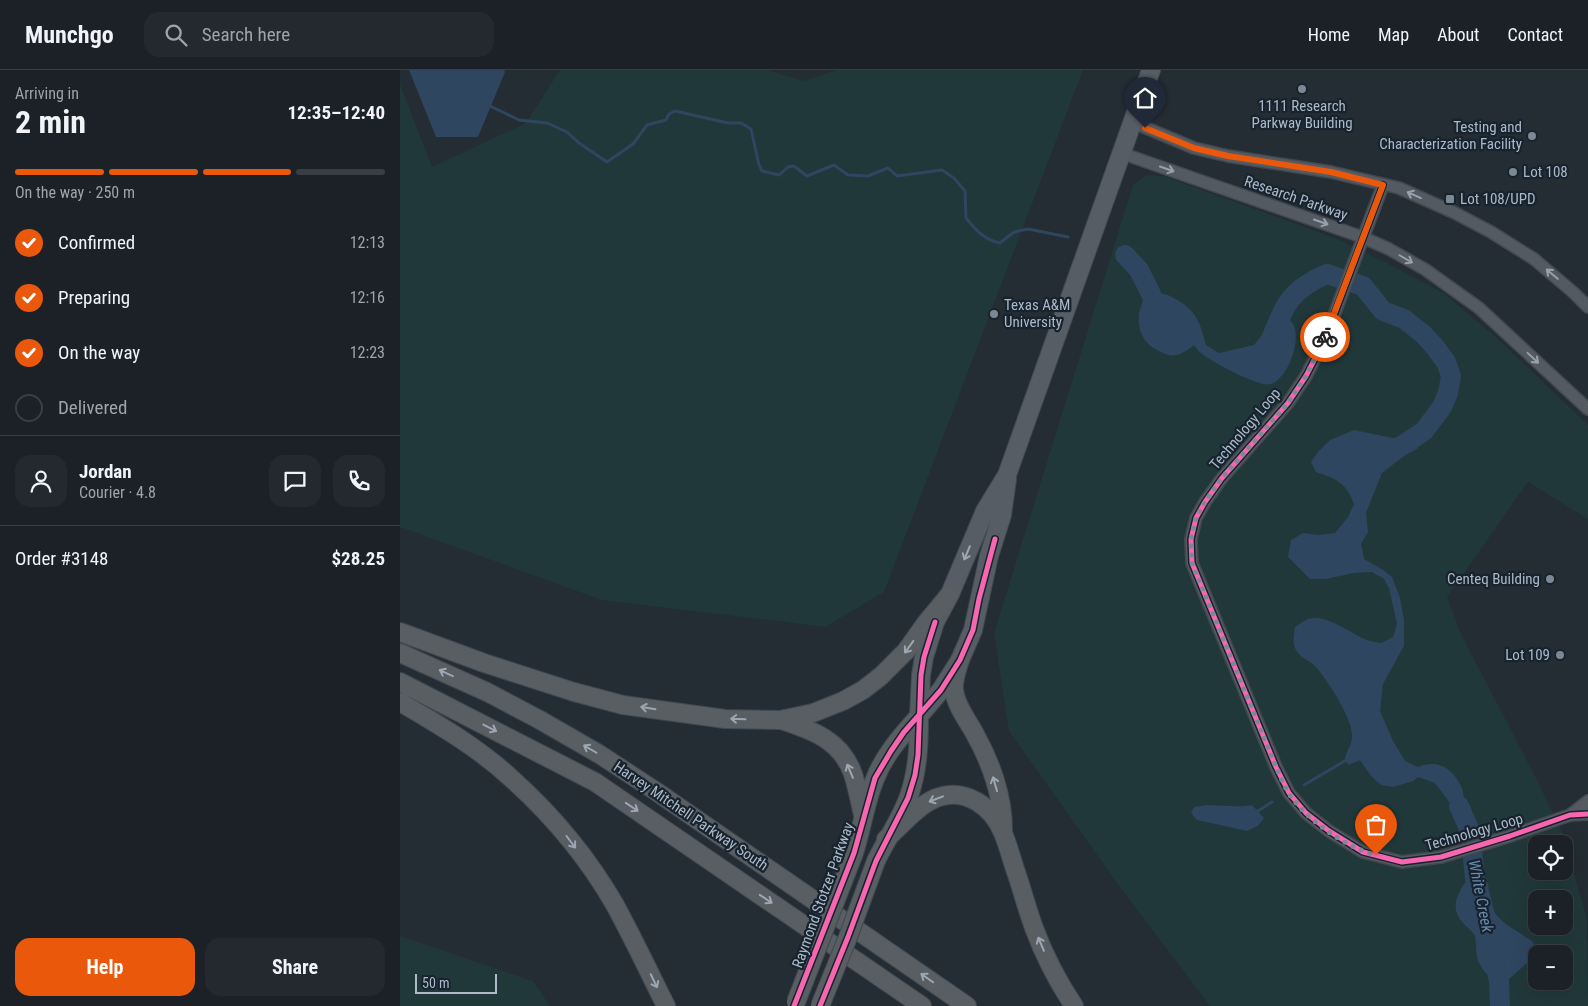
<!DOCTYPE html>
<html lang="en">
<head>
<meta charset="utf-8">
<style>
	:root { --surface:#1b2127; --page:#24292f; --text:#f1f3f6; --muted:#a0a3a7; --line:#393e44; --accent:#ea580c }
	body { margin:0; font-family:"Roboto Condensed",sans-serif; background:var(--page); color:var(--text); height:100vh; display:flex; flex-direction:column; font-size:19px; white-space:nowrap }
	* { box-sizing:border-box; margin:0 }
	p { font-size:16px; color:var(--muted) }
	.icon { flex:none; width:28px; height:28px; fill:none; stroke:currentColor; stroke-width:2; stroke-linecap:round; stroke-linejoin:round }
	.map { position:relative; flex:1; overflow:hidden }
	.side { display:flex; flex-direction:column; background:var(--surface); width:400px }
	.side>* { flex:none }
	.fabs { position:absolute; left:1128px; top:765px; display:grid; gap:10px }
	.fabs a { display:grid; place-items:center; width:45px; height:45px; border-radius:10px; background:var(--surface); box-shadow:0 5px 20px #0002,0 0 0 1px var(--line); font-size:25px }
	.scale { position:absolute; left:15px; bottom:12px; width:82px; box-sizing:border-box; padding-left:5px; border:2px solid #acb9c7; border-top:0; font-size:14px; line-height:18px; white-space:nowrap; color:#acb9c7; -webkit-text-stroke:4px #17232e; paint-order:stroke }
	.pin { position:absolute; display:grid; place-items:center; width:42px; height:42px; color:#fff; margin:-51px -21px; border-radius:50% 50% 50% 0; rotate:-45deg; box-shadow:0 0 5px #0007 }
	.pin .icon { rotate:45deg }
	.courier { position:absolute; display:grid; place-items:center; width:50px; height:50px; margin:-25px; border:4px solid #ea580c; border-radius:50%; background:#fff; color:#222; box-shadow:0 1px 6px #0007 }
	.overview em { font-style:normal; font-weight:700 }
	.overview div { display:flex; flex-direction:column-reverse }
	.overview { display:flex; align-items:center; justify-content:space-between; height:85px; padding:0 15px }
	h1 { font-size:32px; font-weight:700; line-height:38px }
	.bar { display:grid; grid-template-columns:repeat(4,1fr); gap:8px 5px; align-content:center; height:60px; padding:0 15px }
	.bar i { height:6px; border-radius:4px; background:var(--line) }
	.bar .on { background:var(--accent) }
	.bar p { grid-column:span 4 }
	.line { display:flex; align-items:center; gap:12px; padding:0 15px; border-top:1px solid var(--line) }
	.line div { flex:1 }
	.round { display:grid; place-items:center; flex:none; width:52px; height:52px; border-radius:15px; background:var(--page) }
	ol { padding:0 15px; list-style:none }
	li { display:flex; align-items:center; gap:15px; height:55px }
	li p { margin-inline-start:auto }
	li .icon { padding:5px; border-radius:50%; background:var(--accent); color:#fff; stroke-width:4 }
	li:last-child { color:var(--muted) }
	li i { width:28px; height:28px; border:2px solid var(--line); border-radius:50% }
	.primary-button { display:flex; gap:10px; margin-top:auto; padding:10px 15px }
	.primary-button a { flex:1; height:58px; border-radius:15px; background:var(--accent); color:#fff; font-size:20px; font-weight:700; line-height:58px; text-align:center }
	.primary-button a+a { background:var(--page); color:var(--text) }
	header { display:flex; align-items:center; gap:30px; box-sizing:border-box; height:70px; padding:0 25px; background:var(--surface); border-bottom:1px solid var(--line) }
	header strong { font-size:24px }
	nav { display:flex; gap:28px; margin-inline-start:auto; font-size:18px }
	.search { width:350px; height:45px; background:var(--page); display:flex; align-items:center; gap:12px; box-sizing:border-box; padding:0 18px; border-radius:15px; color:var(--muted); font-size:19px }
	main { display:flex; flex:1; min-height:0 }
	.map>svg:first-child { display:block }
	.green { fill:#21383a; fill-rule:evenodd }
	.water { fill:#2e465f }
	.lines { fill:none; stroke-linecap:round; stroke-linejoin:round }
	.stream { stroke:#2e465f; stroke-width:3 }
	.river { stroke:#2e465f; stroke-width:20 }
	.minor-casing { stroke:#42484e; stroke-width:14 }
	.primary-casing { stroke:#414950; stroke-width:20 }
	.trunk-casing { stroke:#404850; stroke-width:20 }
	.minor { stroke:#545a62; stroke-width:11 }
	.primary { stroke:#565d64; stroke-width:18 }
	.trunk { stroke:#585e62; stroke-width:18 }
	.trunk-bridge-casing { stroke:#404850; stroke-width:20; stroke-linecap:butt }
	.trunk-bridge { stroke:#585e62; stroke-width:18 }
	.cycleway-casing { stroke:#17232e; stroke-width:8 }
	.cycleway { stroke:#f766af; stroke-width:5 }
	.oneway { stroke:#96a1ae }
	.oneway2 { stroke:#9ba7b3 }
	.done { stroke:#7c8894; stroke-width:5; stroke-dasharray:0 9 }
	.route { stroke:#ea580c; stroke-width:6 }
	.poi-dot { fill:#7c8894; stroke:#17232e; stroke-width:2 }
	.labels { text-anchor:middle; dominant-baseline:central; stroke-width:4.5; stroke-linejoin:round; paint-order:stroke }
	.poi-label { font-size:15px; fill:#acb9c7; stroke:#17232e; text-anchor:end }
	.street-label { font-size:15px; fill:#acb9c7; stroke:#17232e }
	.water-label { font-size:16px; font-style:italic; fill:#698cae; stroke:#17232e }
</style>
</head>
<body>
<header>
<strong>Munchgo</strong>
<div class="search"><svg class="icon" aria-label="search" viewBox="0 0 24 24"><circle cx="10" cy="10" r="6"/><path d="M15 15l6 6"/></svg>Search here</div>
<nav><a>Home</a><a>Map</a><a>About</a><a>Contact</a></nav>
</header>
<main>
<section class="side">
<div class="overview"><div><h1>2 min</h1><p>Arriving in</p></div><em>12:35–12:40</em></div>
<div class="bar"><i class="on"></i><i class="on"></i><i class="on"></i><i></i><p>On the way · 250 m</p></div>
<ol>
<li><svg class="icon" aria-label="check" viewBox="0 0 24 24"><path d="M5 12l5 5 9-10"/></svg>Confirmed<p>12:13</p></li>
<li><svg class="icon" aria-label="check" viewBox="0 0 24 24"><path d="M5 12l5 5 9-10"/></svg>Preparing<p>12:16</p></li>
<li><svg class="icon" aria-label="check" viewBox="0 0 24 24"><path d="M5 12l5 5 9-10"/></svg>On the way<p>12:23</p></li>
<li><i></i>Delivered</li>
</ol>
<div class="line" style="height:90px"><a class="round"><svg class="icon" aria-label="person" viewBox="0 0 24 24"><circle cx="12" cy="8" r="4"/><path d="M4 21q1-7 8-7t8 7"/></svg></a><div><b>Jordan</b><p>Courier · 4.8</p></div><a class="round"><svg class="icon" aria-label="chat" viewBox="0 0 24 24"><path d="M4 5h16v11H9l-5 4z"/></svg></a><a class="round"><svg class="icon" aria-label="phone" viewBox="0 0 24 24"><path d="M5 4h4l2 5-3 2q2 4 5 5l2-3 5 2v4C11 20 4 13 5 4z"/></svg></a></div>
<div class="line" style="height:65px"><div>Order #3148</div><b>$28.25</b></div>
<div class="primary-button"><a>Help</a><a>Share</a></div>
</section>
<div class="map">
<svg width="1188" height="936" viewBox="0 0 1188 936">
	<rect width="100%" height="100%" fill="#242c34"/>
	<path class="green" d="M160,0h207l36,11 35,-11h245l-199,522 -59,35 -223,-27 -202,-73v-443l32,83 94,-44z
		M747,105l16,1 172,62 52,25 58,31 53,45 90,86v94l-60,-37 -81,115 14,37 76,146 25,52 25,87 1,87h-378l-93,-123 -108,-152 -15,-98 139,-448zM1136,774h28v27h-28zM1136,829h28v27h-28zM1136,884h28v27h-28z
		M0,866l133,45 17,25h-150z"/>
	<path class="water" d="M9,0h95l1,2 -27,65h-42z
		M739,200c11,6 8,14 16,21 4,3 11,3 15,5 25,13 29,22 36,49l13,8 35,-8 9,-11 5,-12 7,-7h10c3,3 6,6 8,9 9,15 -5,55 -22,60 -11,4 -59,-22 -69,-30 -3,-2 -6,-6 -8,-9 -10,8 -19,14 -31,8 -18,-7 -26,-20 -24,-40 1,-5 4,-10 4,-15 0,-8 -4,-15 -8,-22z
		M954,360l39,8 31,-7 1,6 -8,12 -13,7 -22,17 -16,40 2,19 -7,12 3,15 19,11 9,7 8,21 4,22v26l-21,38 -3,27 13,30 12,20 13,6c19,-8 33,0 42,17 4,7 4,16 6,23 3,8 7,15 11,22l-11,3 -10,-21 -21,-28 -17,-6 -5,4 -20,6 -12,-2 -10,-9 -11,-16 -12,5 -3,-8c2,-6 6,-12 7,-18 3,-17 -24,-58 -36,-72 -5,-6 -16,-9 -20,-17 -4,-6 -2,-16 -1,-23 4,-2 9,-7 13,-8 17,-5 40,12 54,19 6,3 13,4 19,5l12,-6 4,-13 -8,-36 -5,-9 -12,-7 -18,1 -28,6h-16l-22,-22 3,-17 12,-7 15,2 17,-2 13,-16 6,-13c-8,-22 -18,-25 -38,-32l-5,-10 7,-10 12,-12z
		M807,735c16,0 30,3 45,0l12,13 -6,8 -11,5 -50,-11 -6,-7 3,-6z
		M1081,806l7,8 3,18 5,13 11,10 25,16 5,10 -10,12 -19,17 -14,1c-5,-5 -12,-11 -15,-18 -4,-8 -2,-18 -4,-27 -2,-4 -7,-8 -10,-11 -16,-16 -9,-29 2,-45z"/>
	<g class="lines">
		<path class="stream" d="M90,36l29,14 28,3 20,9 12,11 28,19 26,-18 14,-19 19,-5 3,-6 6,-3 53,12h13l10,6 8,36 3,6 17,4 9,-8 6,-1 13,10 27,-11 14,10 20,1 20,-8 9,8 45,-6 12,8 11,13 1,27c9,11 18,22 34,25l14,-11 14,-3 40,8
			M904,715l44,-26
			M858,741l14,-9"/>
		<path class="river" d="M725,185l14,15 12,24
			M871,269c14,-35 20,-50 56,-65l36,12 20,25 21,8 19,15 12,13 11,15 5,14 -3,17 -6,14 -18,24 -21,14
			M1059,736l11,25 5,47 7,26
			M1093,884l6,27 1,25"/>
		<defs>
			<path id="minor" d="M732,52l62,26 34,8 103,16 68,16 54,24 38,20 43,27 40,34 14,14
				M721,83l241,84 27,12 37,21 53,38 109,101
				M983,115l-58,154 -19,37 -18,27 -66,75 -17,24 -9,16 -5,21 1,24 84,204 13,26 17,20 23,18 34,21 39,10 39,-5 69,-21 60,-21 18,-1
				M1170,745l18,-14"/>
			<path id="primary" d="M519,646l2,-41 3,-18 11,-35 15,-28 35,-83 22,-36 144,-405
				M519,646l22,-26 19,-30 13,-30 16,-74 13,-41 5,-36"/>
			<path id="trunk" d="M0,562l84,31 90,29 49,13 102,14 55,1 33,-7 30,-12 20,-11 18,-14 25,-25 20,-28 24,-29
				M0,583l87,39 53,28 59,34 58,38 310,214
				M560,590c-3,10 -7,20 -6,30 2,17 15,32 22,46 15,27 27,61 27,93
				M0,612l195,100 327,224
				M0,632c39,23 79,46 112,77 40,36 76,79 103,126 18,33 34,67 51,101
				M381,650c31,10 60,20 72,54 4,13 7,28 10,41
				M486,769c15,-13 31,-33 50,-41 29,-11 56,8 67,35 5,12 8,24 12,36 7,20 12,40 19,59 10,27 24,54 40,78
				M454,783c8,-24 11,-50 21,-74 9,-24 27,-44 44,-63
				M476,791c10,-21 25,-42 33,-65 9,-26 10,-52 10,-80"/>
		</defs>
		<use href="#minor" class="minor-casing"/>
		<use href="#primary" class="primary-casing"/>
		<use href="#trunk" class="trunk-casing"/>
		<use href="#minor" class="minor"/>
		<use href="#primary" class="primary"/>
		<use href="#trunk" class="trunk"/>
		<defs>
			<path id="trunk-bridge" d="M396,932l58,-149
				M420,936l28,-69 28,-76"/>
		</defs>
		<use href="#trunk-bridge" class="trunk-bridge-casing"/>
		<use href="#trunk-bridge" class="trunk-bridge"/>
		<defs>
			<path id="cycleway" d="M983,115l-58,154 -19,37 -18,27 -66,75 -17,24 -9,16 -5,21 1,24 84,204 13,26 17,20 23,18 34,21 39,10 39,-5 69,-21 60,-21 18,-1
				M394,936l60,-153 21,-75 16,-27 13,-19 37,-42 19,-30 13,-30 6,-31 16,-60
				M420,936l28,-69 28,-76 32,-63 7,-23 3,-20 3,-80 3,-18 11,-35"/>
		</defs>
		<use href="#cycleway" class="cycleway-casing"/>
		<use href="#cycleway" class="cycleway"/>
	</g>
	<defs><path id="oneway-shaft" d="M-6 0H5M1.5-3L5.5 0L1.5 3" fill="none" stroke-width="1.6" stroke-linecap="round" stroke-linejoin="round" transform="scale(1.25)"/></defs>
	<g class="oneway">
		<use href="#oneway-shaft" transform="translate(767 99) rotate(19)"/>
		<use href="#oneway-shaft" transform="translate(1014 125) rotate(-156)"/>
		<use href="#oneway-shaft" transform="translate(921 152) rotate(19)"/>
		<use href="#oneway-shaft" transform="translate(1006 189) rotate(30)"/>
		<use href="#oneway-shaft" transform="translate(1152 204) rotate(-140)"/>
		<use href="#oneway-shaft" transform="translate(1133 288) rotate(43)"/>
	</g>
	<g class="oneway2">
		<use href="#oneway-shaft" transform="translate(567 483) rotate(113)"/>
		<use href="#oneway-shaft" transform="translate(509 577) rotate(126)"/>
		<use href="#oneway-shaft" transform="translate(46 603) rotate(-155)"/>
		<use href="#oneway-shaft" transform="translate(248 638) rotate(-171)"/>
		<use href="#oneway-shaft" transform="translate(338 649) rotate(-178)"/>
		<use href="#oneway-shaft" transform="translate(90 658) rotate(27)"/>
		<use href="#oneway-shaft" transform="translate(190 679) rotate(-150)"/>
		<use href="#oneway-shaft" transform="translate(450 701) rotate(-113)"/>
		<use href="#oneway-shaft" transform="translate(595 714) rotate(-106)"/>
		<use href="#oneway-shaft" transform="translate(536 729) rotate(159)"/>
		<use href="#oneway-shaft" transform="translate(232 737) rotate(34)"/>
		<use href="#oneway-shaft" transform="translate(171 772) rotate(53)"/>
		<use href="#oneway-shaft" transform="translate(366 829) rotate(34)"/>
		<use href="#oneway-shaft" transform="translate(641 874) rotate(-113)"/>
		<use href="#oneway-shaft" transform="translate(527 908) rotate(-145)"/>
		<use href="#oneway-shaft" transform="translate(254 911) rotate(64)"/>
	</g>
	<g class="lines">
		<path class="done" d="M925,267l-19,39 -18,27 -66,75 -17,24 -9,16 -5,21 1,24 84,204c4,8 7,17 12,25 16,26 58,56 88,63"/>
		<path class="route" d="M745,58l49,20 34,8 103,16 52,13 -58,152"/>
	</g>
	<g class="poi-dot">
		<circle cx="902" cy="19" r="5"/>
		<circle cx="1132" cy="66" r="5"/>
		<circle cx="1113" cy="102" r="5"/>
		<rect x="1045" y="124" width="10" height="10" rx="2.5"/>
		<circle cx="594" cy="244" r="5"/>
		<circle cx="1150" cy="509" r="5"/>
		<circle cx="1160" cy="585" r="5"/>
	</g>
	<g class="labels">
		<g class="poi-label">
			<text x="902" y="36" text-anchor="middle">1111 Research<tspan x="902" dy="17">Parkway Building</tspan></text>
			<text x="1122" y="57">Testing and<tspan x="1122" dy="17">Characterization Facility</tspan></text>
			<text x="1123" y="102" text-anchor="start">Lot 108</text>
			<text x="1060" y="129" text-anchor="start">Lot 108/UPD</text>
			<text x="604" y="235" text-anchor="start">Texas A&amp;M<tspan x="604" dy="17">University</tspan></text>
			<text x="1140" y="509">Centeq Building</text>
			<text x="1150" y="585">Lot 109</text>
		</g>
		<g class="street-label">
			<text transform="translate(896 128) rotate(19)">Research Parkway</text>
			<text transform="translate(845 359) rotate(-50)">Technology Loop</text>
			<text transform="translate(291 746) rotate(34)">Harvey Mitchell Parkway South</text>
			<text transform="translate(1074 762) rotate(-16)">Technology Loop</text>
			<text transform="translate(423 825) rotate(-70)">Raymond Stotzer Parkway</text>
		</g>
		<g class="water-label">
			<text transform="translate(1081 826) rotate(79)">White Creek</text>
		</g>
	</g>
</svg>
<div class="fabs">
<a><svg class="icon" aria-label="locate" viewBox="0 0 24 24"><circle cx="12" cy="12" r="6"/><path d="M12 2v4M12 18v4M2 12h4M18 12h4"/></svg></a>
<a>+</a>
<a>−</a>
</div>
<div class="scale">50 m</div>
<div class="pin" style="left:976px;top:785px;background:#ea580c"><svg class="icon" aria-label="bag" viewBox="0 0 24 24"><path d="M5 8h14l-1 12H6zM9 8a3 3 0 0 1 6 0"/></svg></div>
<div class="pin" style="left:745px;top:58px;background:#1f2937"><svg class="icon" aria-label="home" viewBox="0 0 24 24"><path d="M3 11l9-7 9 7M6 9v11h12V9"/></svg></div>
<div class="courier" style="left:925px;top:267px"><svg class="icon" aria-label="bike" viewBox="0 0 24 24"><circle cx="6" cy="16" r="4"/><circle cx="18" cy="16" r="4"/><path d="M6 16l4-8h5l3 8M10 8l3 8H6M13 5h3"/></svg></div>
</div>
</main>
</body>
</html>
